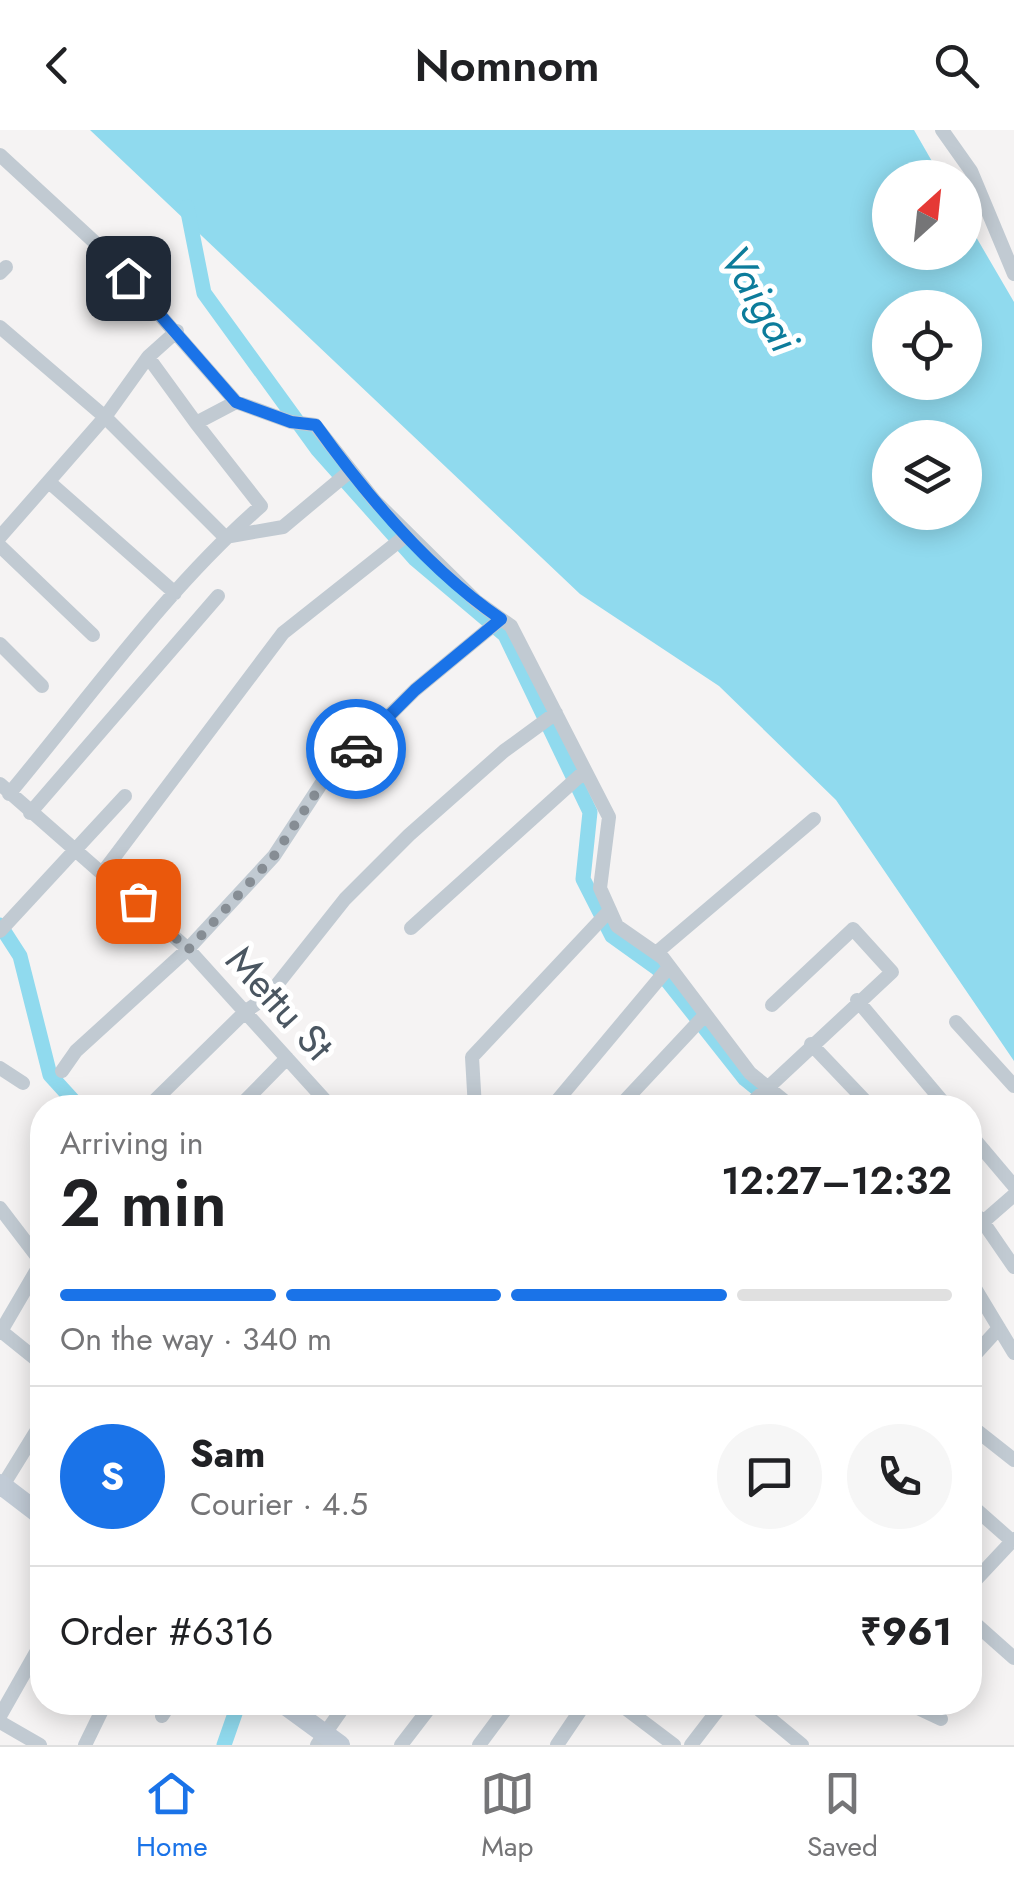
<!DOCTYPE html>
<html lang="en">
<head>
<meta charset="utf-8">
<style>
	:root { --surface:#fff; --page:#f6f6f6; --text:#202124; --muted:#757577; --line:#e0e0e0; --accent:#1a73e8 }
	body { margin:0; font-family:Jost,sans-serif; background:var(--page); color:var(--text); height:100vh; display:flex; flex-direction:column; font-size:38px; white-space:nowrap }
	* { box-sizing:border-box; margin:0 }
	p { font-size:32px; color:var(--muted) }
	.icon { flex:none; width:55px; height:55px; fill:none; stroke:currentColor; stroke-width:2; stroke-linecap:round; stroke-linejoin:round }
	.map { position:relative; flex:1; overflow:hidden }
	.panel { position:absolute; left:30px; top:965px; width:952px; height:620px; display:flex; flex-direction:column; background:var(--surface); border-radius:40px; box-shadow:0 5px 25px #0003 }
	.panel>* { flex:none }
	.needle { width:65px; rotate:27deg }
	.fabs { position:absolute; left:872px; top:30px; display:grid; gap:20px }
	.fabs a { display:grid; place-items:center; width:110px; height:110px; border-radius:50%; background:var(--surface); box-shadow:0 5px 25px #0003; font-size:50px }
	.pin { position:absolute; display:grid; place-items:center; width:85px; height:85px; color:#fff; margin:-42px; border-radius:20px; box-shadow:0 5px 15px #0006 }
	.courier { position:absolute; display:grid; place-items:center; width:100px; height:100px; margin:-50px; border:8px solid #1a73e8; border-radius:50%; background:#fff; color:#222; box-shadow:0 2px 12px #0007 }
	.overview em { font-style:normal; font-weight:600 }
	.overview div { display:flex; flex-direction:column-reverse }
	.overview { display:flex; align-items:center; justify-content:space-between; height:170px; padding:0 30px }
	h1 { font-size:65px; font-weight:600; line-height:75px }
	.bar { display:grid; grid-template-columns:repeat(4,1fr); gap:15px 10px; align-content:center; height:120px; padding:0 30px }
	.bar i { height:12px; border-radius:8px; background:var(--line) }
	.bar .on { background:var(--accent) }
	.bar p { grid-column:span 4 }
	.line { display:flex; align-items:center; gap:25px; padding:0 30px; border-top:2px solid var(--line) }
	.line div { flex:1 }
	.round { display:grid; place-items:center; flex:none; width:105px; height:105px; border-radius:52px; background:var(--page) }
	header { display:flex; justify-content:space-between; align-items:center; height:130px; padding:0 30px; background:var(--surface); font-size:45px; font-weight:600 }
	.dock { display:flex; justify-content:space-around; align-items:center; height:140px; border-top:2px solid var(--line); background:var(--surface); font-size:28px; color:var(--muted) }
	.dock a { display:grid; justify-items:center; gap:5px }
	.dock .on { color:var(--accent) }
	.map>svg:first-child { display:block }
	.water { fill:#90daee; fill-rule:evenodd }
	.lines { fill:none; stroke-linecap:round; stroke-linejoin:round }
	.canal { stroke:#90daee; stroke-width:15 }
	.street { stroke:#c1cad2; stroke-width:14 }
	.secondary { stroke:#c1cbd6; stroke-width:20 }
	.done { stroke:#868d94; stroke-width:10; stroke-dasharray:0 18 }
	.route { stroke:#1a73e8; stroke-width:12 }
	.labels { text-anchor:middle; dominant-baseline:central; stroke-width:10; stroke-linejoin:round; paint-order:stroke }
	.street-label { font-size:40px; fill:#4a5661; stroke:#fff }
	.water-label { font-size:42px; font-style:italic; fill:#0c7c9b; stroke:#fff }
</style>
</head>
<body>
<header><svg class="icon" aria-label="back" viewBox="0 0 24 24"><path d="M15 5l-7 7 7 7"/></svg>Nomnom<svg class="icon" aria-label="search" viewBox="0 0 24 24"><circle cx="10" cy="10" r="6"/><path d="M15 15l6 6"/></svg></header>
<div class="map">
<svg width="1014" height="1615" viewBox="0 0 1014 1615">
	<rect width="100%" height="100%" fill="#f5f3f3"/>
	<path class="water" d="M90,0h824l27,47 -51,1v74h75v-34l49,84v759l-178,-261 -117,-114 -139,-92zM890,178h75v74h-75zM890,308h75v74h-75z"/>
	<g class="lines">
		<path class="canal" d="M187,77l17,86 114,157 97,109 90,76 85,177 -7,67 29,57 46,33 87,110 36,29
			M0,795l20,31 30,119 30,33
			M224,1615l15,-43"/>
		<path class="street" d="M942,0l29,41 43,103
			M0,25l102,94 134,153
			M0,143l6,-6
			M0,197l105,90 120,120 58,-10 66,-55
			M148,227l29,-26
			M49,352l126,111
			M0,407l105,-120 43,-60 48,66 40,-21 55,20 24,3 60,76 101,100 35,25 98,191 -9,71 17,38 46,32 87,115 43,35
			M0,416l93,89
			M0,514l42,42
			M0,654l188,165 144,159
			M9,664c81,-97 157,-205 252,-288l-65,-83
			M30,683l188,-217
			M103,742l180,-239 125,-99
			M411,798l174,-157
			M0,801l125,-135
			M656,823l158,-134
			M857,870l91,108
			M956,892l58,64
			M811,914l61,64
			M0,938l23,15
			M62,941l14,-20 112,-102 86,-93 49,-75 92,-91 86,-71
			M147,978l99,-97 22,-15 77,-97 64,-64 95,-84 52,-38
			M238,978l49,-50
			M475,978l-3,-51 138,-147
			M551,978l118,-141
			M618,978l87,-93
			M746,978l146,-136 -39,-43 -81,76
			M970,1004l44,52
			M0,1078l42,55
			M970,1079l13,13 31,-27
			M970,1102l13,-10 31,45
			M970,1150l44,73
			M1,1201l41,33
			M0,1203l42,-72
			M970,1230l29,-32
			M976,1300l38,30
			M0,1360l42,-68
			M970,1374l42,37
			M970,1456l44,-47
			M970,1489l44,39
			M617,1572l57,43
			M750,1572l52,43
			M905,1572l36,17
			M0,1586l42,-74
			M162,1586l9,-14
			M0,1592l40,23
			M85,1615l21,-43
			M317,1615l30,-43
			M401,1615l33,-43
			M479,1615l32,-43
			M557,1615l29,-43
			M691,1615l33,-43"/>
		<path class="secondary" d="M0,1354l42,32
			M281,1572l59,43"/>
	</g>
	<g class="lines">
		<path class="done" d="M138,771l50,49 86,-94 50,-75 32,-32"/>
		<path class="route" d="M128,148l108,124 55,20 25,3c50,70 113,145 185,194l-86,71 -59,59"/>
	</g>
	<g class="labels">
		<g class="street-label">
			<text transform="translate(280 873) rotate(48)">Mettu St</text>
		</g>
		<g class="water-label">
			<text transform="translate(760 169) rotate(60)">Vaigai</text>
		</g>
	</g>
</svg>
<div class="fabs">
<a><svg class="needle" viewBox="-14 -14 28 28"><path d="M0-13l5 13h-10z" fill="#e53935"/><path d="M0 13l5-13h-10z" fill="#757577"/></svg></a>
<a><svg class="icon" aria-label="locate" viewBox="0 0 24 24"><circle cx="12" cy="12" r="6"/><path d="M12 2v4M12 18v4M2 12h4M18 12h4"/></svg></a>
<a><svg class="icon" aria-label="layers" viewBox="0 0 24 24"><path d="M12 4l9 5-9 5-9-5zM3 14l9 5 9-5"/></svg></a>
</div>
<div class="pin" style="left:138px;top:771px;background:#ea580c"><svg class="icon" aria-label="bag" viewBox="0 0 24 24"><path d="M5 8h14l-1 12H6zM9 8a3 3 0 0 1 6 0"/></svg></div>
<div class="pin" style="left:128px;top:148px;background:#1f2937"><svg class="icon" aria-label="home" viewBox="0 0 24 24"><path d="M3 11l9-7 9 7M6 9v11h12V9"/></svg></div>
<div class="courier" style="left:356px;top:619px"><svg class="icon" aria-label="car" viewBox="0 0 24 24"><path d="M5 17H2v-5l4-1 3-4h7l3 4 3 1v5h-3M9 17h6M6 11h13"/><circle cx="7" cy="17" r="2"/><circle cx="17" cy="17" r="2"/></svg></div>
<section class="panel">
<div class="overview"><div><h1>2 min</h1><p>Arriving in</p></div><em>12:27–12:32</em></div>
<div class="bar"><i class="on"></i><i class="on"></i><i class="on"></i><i></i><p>On the way · 340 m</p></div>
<div class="line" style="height:180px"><b class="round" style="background:var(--accent);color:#fff">S</b><div><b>Sam</b><p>Courier · 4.5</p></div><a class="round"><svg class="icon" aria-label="chat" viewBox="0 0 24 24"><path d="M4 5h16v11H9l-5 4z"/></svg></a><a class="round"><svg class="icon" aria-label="phone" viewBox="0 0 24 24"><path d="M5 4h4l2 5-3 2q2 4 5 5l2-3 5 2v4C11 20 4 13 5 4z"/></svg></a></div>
<div class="line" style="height:130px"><div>Order #6316</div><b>₹961</b></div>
</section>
</div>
<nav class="dock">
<a class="on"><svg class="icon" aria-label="home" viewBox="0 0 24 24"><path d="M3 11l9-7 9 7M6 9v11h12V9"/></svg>Home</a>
<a><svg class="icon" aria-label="map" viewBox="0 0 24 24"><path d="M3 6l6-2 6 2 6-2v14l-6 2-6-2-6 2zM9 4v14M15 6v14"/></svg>Map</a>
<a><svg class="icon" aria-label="saved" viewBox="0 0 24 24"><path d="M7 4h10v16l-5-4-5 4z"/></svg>Saved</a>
</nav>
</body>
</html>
